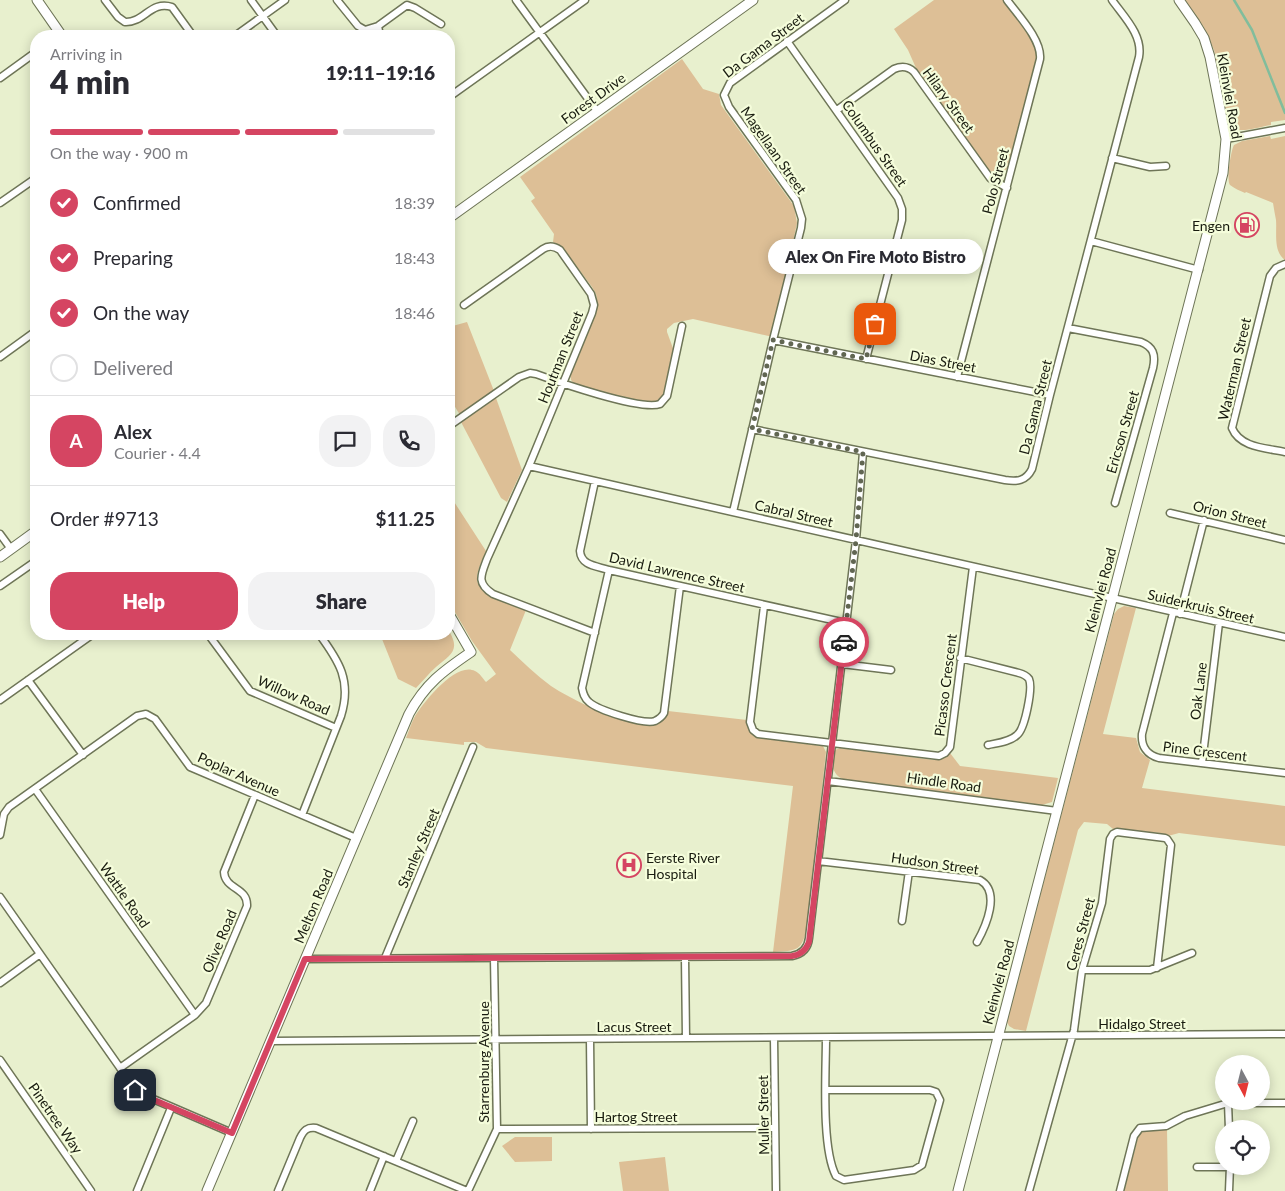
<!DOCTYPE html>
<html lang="en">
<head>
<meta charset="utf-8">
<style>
	:root { --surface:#fff; --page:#f2f2f3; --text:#2b2b33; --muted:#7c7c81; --line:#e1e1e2; --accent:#d54562 }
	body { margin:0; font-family:Lato,sans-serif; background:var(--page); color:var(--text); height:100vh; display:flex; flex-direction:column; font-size:19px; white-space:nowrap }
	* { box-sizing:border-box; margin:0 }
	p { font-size:16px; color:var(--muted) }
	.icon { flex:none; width:28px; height:28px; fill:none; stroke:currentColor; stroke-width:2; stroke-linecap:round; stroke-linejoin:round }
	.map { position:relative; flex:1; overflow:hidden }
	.details { position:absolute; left:30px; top:30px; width:425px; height:610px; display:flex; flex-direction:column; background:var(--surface); border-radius:20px; box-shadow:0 2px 12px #0003 }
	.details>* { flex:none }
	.needle { width:32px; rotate:173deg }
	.buttons { position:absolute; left:1215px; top:1055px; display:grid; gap:10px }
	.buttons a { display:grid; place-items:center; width:55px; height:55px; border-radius:50%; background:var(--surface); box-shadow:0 2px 12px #0003; font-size:25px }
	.pin { position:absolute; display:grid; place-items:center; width:42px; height:42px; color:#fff; margin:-21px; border-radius:10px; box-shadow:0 2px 8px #0006 }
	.courier { position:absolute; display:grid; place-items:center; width:50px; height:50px; margin:-25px; border:4px solid #d54562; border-radius:50%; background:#fff; color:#222; box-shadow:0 1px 6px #0007 }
	.bubble { position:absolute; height:35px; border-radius:18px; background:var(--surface); box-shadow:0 2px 12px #0003; font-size:16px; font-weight:800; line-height:35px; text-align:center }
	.head em { font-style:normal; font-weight:800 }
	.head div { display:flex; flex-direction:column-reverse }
	.head { display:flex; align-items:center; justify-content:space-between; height:85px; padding:0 20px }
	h1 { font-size:32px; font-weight:800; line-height:38px }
	.bar { display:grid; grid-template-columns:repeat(4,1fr); gap:8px 5px; align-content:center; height:60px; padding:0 20px }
	.bar i { height:6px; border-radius:4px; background:var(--line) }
	.bar .active { background:var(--accent) }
	.bar p { grid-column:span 4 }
	.line { display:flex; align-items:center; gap:12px; padding:0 20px; border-top:1px solid var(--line) }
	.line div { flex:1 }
	.round { display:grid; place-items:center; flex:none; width:52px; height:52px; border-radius:20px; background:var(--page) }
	ol { padding:0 20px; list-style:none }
	li { display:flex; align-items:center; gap:15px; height:55px }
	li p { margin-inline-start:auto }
	li .icon { padding:5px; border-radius:50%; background:var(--accent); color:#fff; stroke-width:4 }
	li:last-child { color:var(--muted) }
	li i { width:28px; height:28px; border:2px solid var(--line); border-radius:50% }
	.action { display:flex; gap:10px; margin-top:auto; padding:10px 20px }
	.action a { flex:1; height:58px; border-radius:20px; background:var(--accent); color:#fff; font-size:20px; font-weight:800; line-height:58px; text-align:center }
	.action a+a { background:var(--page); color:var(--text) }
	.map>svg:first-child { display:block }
	.green { fill:#ddbf96 }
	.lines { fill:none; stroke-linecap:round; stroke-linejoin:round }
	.stream { stroke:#81bd9c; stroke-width:2.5 }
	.street-casing { stroke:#6e7557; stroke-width:9 }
	.secondary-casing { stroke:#6e7557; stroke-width:11 }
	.street { stroke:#fff; stroke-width:6 }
	.secondary { stroke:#fff; stroke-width:9 }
	.done { stroke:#616652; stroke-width:5; stroke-dasharray:0 9 }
	.route { stroke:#d54562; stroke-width:6 }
	.labels { text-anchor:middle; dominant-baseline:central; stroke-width:4.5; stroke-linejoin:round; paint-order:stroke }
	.street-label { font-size:14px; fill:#181b0f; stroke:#f5fddb }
	.poi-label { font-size:14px; fill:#181b0f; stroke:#f5fddb; text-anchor:end }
</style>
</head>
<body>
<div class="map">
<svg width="1285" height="1191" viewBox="0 0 1285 1191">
	<rect width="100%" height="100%" fill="#e8f0ce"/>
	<path class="green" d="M934,0h69l32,44 2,15 -28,106c-4,9 -12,11 -20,5l-73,-102 -8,-18 -14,-21z
		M1184,0h101v120l-14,2v3c-12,2 -31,9 -42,2l-15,-77 -11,-24z
		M682,59l21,30 16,5 2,11 73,101 3,17 -24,114 -80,-18 -19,4 -7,6v3l7,19 -9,42 -5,8 -9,2 -75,-17 -5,-6 -1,-7 27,-64v-8l-1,-7 -4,-7 -30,-40 -9,-5 1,-8 -23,-33 4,-3 -15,-21z
		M1270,136l1,3 14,-3v124c-12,-9 -8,-27 -9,-40 -1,-5 -2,-11 -3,-17l-27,-11 -1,1c-5,-2 -11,-5 -15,-8 -4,-4 1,-35 4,-40l8,-4z
		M467,322l27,69 -34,24 -11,-18v-70z
		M496,398l26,72 -15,32 -6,-4 -40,-76z
		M449,494l37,57c-3,8 -8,17 -9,26 -1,20 34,27 49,33l-16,40c13,12 26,25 41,36 19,13 85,46 108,37 5,-3 7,-7 9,-12l79,9 3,11 10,7 63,8 3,6 -19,173c-4,26 -10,26 -34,27l20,-166 -307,-38 -10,-6h-12v3l-58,-7c3,-7 5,-15 9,-22 9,-14 41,-55 60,-45 5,2 8,8 11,11l10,-8 -24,-33 -23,-39z
		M1124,606l12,2 -33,126 33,4 4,14 10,8 -8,28 143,18v40l-106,-13 -11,3 -8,-3 -47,-4 -6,-5 -23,-2 -6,8 -52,201 -12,-2 -5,-3 -2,-4 107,-408 4,-5z
		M449,631c12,20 1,24 -13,36 -7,6 -13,14 -20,21l-18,-9 -18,-45h69z
		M840,748l94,12 9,-2 7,-5 10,13 98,12 -6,24 -10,3 -197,-25c-14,-5 -14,-17 -10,-30z
		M1167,1129l1,62h-44l15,-57 5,-4z
		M515,1137h37v24l-37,1 -13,-16z
		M665,1157l4,34h-46l-4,-29z"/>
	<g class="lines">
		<path class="stream" d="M1234,0l18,30 33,83"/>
		<defs>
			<path id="street" d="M105,0l13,17 7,5c19,1 26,-22 47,-15l21,29
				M251,0l26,36
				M337,0l21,26 7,4 13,-4 29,-21 8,3 26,16
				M516,0l81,111
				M378,26l2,10
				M235,36l50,-36
				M787,41l111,157 4,11v11l-36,139
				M0,78l36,-26
				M449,97l136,-97
				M837,110l57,-41c7,-3 14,-3 20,3l76,106 17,10
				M1226,139l59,-11
				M1112,158l38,9 16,-1
				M0,203l36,-25
				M1091,241l108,29
				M1285,264l-9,4 -6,8 -38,152c8,20 35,20 53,24
				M464,305l79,-56c6,-4 11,-3 17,1l31,44 3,11 -2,8 -63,153 -42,93c-6,16 -11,24 6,35l102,39
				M1068,328l73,14c12,5 15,12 12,26l-38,135
				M773,340l277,55
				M0,357l36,-26
				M957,377l83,-318c2,-19 -22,-44 -33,-59
				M449,426l70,-49 11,-4 6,1c22,8 105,37 124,30l7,-8 15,-70
				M752,429l253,51c12,2 21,1 27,-11l18,-74 89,-338c4,-22 -15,-40 -27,-57
				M529,466l756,171
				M595,481l-15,70c1,15 17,15 29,19l237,53
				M733,512l40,-172 28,-112 1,-9 -6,-19 -67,-93 -5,-12 6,-12 115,-83
				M1170,513l115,27
				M0,534l11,15
				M609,570l-27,118c1,5 2,10 7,14 9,8 55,23 66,19 4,-2 7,-4 9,-8l16,-127
				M0,586l36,-25
				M764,606l-14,116 3,8 5,4 181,22 6,-3 5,-6 23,-180
				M1173,613l-31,121c-1,12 5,21 17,24l126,15
				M1180,614l24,-94
				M208,634l42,57 86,37
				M960,658l59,15c4,1 7,2 10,6 4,9 -4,50 -12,56 -7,7 -20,8 -29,10
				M842,664l49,6
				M28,680l55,75
				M0,700l93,-66
				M1202,763l17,-140
				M828,781l229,30
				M35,789l160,226
				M302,815l39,-99c11,-35 -2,-55 -22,-82
				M0,835l4,-21 5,-7 128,-91 9,-2 9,5 35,48 166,71
				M818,861l162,19c21,12 6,46 -3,62
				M0,897l137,195 95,41
				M902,921l7,-50
				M685,957l1,81
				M385,958l88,-211
				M305,959l487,-3c10,-2 16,-8 17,-18l47,-398 7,-88
				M1082,970h68l42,-17
				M0,983l40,-29
				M774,1038l2,153
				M590,1039l1,90
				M271,1041l1014,-7
				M0,1060l91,131
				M120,1068l75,-53 11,-12 41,-97c1,-19 -22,-16 -23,-34l31,-77
				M826,1090h104l6,2 4,8 -18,65 -8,5 -70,10 -8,-4c-15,-28 -10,-105 -10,-138
				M1228,1103l1,26
				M497,1129l278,-1
				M396,1161l17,-40
				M1197,1167h33
				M137,1191l34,-83
				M278,1191l22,-53c4,-8 7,-11 16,-10l151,63
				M370,1191l14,-35
				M468,1191l29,-62 -3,-171
				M1029,1191l45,-161 8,-60 20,-67 8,-64 3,-5 4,-2 48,6 2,1 4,6 -14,123
				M1120,1191l14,-55 6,-8 26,-2 19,-10 43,-13h57
				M1229,1191l1,-25"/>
			<path id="secondary" d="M37,0l25,36
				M449,218l304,-218
				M0,557l36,-26
				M207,1191l202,-477c16,-30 34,-43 62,-62l-22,-38
				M958,1191l265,-1018 3,-34 -16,-82 -6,-19 -9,-15 -16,-23"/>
		</defs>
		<use href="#street" class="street-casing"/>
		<use href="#secondary" class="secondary-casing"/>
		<use href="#street" class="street"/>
		<use href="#secondary" class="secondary"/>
	</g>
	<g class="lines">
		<path class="done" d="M844,642l12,-102 7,-88 -111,-23 21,-89 93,19 9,-35"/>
		<path class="route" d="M135,1090l5,4 92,39 73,-174 487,-3c8,-1 14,-6 17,-14l35,-300"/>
	</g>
	<defs>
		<symbol id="fuel-ring" viewBox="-11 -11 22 22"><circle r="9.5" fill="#f5fddb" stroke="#d54562" stroke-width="1.5"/><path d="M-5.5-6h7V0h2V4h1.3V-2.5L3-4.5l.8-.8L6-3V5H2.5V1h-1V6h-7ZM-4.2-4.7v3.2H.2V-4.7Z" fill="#d54562"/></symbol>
		<symbol id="hospital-ring" viewBox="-11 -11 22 22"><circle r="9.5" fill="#f5fddb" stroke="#d54562" stroke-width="1.5"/><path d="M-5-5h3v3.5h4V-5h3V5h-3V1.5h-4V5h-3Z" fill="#d54562"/></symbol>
	</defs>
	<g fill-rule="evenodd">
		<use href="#fuel-ring" x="1233" y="211" width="28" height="28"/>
		<use href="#hospital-ring" x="615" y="851" width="28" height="28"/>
	</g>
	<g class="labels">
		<g class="street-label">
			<text transform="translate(763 45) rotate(-37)">Da Gama Street</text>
			<text transform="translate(1230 96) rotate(80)">Kleinvlei Road</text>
			<text transform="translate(593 98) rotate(-36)">Forest Drive</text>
			<text transform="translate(949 100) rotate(54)">Hilary Street</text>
			<text transform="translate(875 143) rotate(55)">Columbus Street</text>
			<text transform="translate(774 150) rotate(55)">Magellaan Street</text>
			<text transform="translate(995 181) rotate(-75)">Polo Street</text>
			<text transform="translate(560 357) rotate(-68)">Houtman Street</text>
			<text transform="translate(943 361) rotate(11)">Dias Street</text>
			<text transform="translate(1234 369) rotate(-77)">Waterman Street</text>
			<text transform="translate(1035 407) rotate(-76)">Da Gama Street</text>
			<text transform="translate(1122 432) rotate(-74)">Ericson Street</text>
			<text transform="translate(794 513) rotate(13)">Cabral Street</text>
			<text transform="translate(1230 514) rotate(14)">Orion Street</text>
			<text transform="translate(677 572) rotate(13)">David Lawrence Street</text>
			<text transform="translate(1100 590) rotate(-75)">Kleinvlei Road</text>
			<text transform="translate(1201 606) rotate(13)">Suiderkruis Street</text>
			<text transform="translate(945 685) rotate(-83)">Picasso Crescent</text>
			<text transform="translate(1198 691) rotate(-83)">Oak Lane</text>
			<text transform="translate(294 695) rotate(24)">Willow Road</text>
			<text transform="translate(1205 751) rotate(7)">Pine Crescent</text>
			<text transform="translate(239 774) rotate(24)">Poplar Avenue</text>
			<text transform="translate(944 782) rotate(8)">Hindle Road</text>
			<text transform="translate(418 848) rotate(-67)">Stanley Street</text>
			<text transform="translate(935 863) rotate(8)">Hudson Street</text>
			<text transform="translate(125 895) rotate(55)">Wattle Road</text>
			<text transform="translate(313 906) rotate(-67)">Melton Road</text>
			<text transform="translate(1080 934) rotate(-75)">Ceres Street</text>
			<text transform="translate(219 941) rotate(-67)">Olive Road</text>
			<text transform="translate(998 982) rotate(-75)">Kleinvlei Road</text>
			<text x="1142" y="1023">Hidalgo Street</text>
			<text x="634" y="1026">Lacus Street</text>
			<text transform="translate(483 1062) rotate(-90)">Starrenburg Avenue</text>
			<text transform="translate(763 1115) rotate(-91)">Muller Street</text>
			<text x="636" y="1116">Hartog Street</text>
			<text transform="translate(56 1118) rotate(55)">Pinetree Way</text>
		</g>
		<g class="poi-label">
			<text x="1230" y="225">Engen</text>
			<text x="646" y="857" text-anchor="start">Eerste River<tspan x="646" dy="16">Hospital</tspan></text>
		</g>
	</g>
</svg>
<div class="buttons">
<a><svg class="needle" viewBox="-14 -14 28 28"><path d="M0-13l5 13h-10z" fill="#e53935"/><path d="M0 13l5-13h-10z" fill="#7c7c81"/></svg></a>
<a><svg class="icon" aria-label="locate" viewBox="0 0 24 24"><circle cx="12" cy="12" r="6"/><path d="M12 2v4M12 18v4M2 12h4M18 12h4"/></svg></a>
</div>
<div class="pin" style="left:875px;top:324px;background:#ea580c"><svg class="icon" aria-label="bag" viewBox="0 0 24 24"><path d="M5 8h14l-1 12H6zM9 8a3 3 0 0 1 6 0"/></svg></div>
<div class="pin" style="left:135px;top:1090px;background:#1f2937"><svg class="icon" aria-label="home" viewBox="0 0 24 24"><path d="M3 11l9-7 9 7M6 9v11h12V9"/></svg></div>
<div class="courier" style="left:844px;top:642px"><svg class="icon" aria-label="car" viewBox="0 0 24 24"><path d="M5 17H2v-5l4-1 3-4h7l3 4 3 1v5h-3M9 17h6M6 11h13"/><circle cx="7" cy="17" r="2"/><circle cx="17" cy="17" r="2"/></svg></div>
<div class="bubble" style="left:768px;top:239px;width:215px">Alex On Fire Moto Bistro</div>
<section class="details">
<div class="head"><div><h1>4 min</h1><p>Arriving in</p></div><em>19:11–19:16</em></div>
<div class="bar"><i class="active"></i><i class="active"></i><i class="active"></i><i></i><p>On the way · 900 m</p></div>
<ol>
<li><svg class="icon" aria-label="check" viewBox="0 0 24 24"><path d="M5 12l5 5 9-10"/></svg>Confirmed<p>18:39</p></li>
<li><svg class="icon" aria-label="check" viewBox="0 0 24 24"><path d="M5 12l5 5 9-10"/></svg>Preparing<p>18:43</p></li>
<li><svg class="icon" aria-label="check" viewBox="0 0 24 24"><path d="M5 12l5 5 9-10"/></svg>On the way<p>18:46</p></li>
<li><i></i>Delivered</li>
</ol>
<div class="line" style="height:90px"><b class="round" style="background:var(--accent);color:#fff">A</b><div><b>Alex</b><p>Courier · 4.4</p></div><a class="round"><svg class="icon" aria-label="chat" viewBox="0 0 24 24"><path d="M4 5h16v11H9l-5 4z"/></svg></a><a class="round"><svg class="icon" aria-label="phone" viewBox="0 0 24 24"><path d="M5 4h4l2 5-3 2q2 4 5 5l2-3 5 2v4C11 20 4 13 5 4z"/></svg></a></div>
<div class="line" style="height:65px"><div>Order #9713</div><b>$11.25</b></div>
<div class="action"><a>Help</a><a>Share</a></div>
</section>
</div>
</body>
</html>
